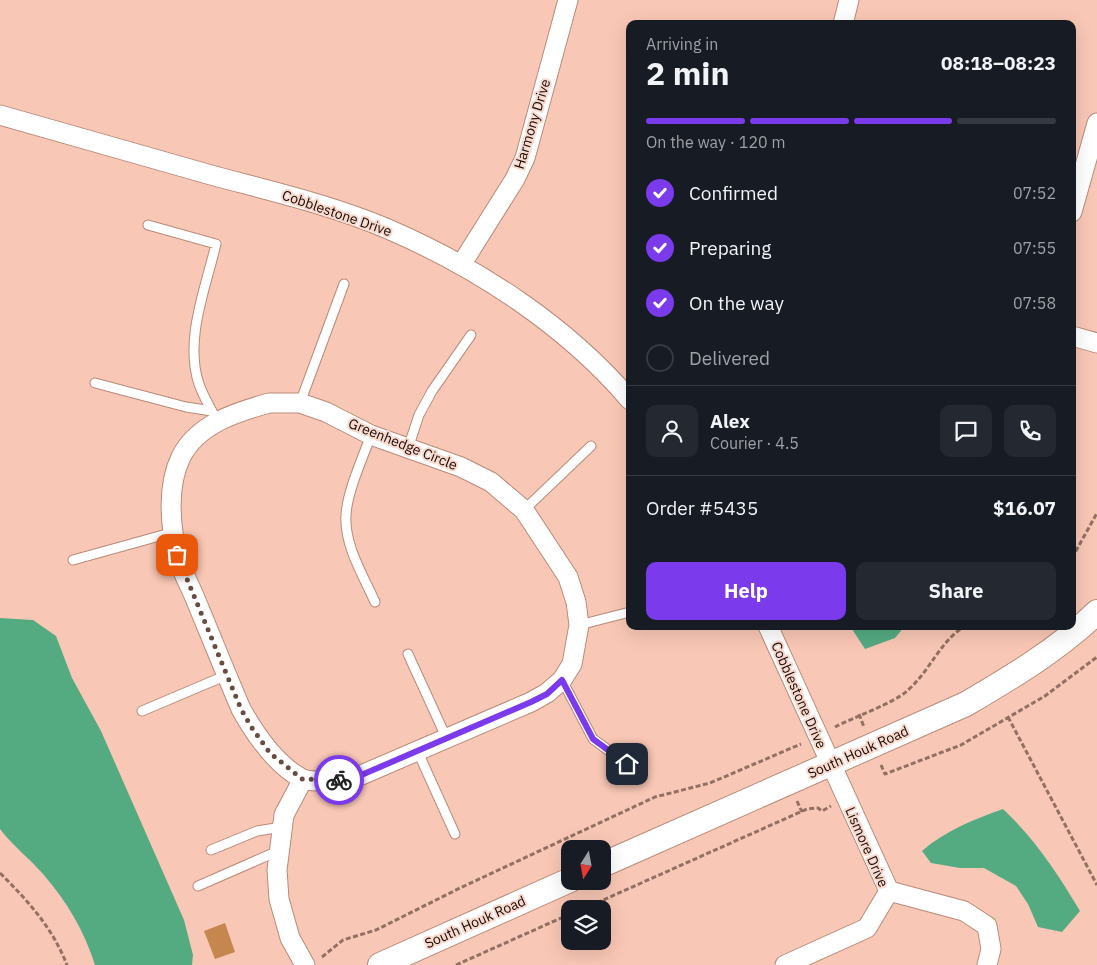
<!DOCTYPE html>
<html lang="en">
<head>
<meta charset="utf-8">
<style>
	:root { --surface:#171b24; --page:#242831; --text:#f1f3f6; --muted:#9ea1a6; --line:#363941; --accent:#7c3aed }
	body { margin:0; font-family:"IBM Plex Sans",sans-serif; background:var(--page); color:var(--text); height:100vh; display:flex; flex-direction:column; font-size:19px; white-space:nowrap }
	* { box-sizing:border-box; margin:0 }
	p { font-size:16px; color:var(--muted) }
	.icon { flex:none; width:28px; height:28px; fill:none; stroke:currentColor; stroke-width:2; stroke-linecap:round; stroke-linejoin:round }
	.map { position:relative; flex:1; overflow:hidden }
	.sheet { position:absolute; left:626px; top:20px; width:450px; height:610px; display:flex; flex-direction:column; background:var(--surface); border-radius:10px; box-shadow:0 5px 20px #0002 }
	.sheet>* { flex:none }
	.needle { width:32px; rotate:191deg }
	.tools { position:absolute; left:561px; top:840px; display:grid; gap:10px }
	.tools a { display:grid; place-items:center; width:50px; height:50px; border-radius:10px; background:var(--surface); box-shadow:0 5px 20px #0002; font-size:25px }
	.pin { position:absolute; display:grid; place-items:center; width:42px; height:42px; color:#fff; margin:-21px; border-radius:10px; box-shadow:0 2px 8px #0006 }
	.courier { position:absolute; display:grid; place-items:center; width:50px; height:50px; margin:-25px; border:4px solid #7c3aed; border-radius:50%; background:#fff; color:#222; box-shadow:0 1px 6px #0007 }
	.head em { font-style:normal; font-weight:700 }
	.head div { display:flex; flex-direction:column-reverse }
	.head { display:flex; align-items:center; justify-content:space-between; height:85px; padding:0 20px }
	h1 { font-size:32px; font-weight:700; line-height:38px }
	.bar { display:grid; grid-template-columns:repeat(4,1fr); gap:8px 5px; align-content:center; height:60px; padding:0 20px }
	.bar i { height:6px; border-radius:4px; background:var(--line) }
	.bar .active { background:var(--accent) }
	.bar p { grid-column:span 4 }
	.line { display:flex; align-items:center; gap:12px; padding:0 20px; border-top:1px solid var(--line) }
	.line div { flex:1 }
	.round { display:grid; place-items:center; flex:none; width:52px; height:52px; border-radius:10px; background:var(--page) }
	ol { padding:0 20px; list-style:none }
	li { display:flex; align-items:center; gap:15px; height:55px }
	li p { margin-inline-start:auto }
	li .icon { padding:5px; border-radius:50%; background:var(--accent); color:#fff; stroke-width:4 }
	li:last-child { color:var(--muted) }
	li i { width:28px; height:28px; border:2px solid var(--line); border-radius:50% }
	.primary-button { display:flex; gap:10px; margin-top:auto; padding:10px 20px }
	.primary-button a { flex:1; height:58px; border-radius:10px; background:var(--accent); color:#fff; font-size:20px; font-weight:700; line-height:58px; text-align:center }
	.primary-button a+a { background:var(--page); color:var(--text) }
	.map>svg:first-child { display:block }
	.water { fill:#54ab82 }
	.building { fill:#c5864f }
	.lines { fill:none; stroke-linecap:round; stroke-linejoin:round }
	.service-casing { stroke:#b98a79; stroke-width:11 }
	.minor-casing { stroke:#b98a79; stroke-width:21 }
	.tertiary-casing { stroke:#b98a79; stroke-width:26 }
	.path { stroke:#927064; stroke-width:3; stroke-dasharray:5 2.5; stroke-linecap:butt }
	.service { stroke:#fff; stroke-width:9 }
	.minor { stroke:#fff; stroke-width:19 }
	.tertiary { stroke:#fff; stroke-width:24 }
	.done { stroke:#674c42; stroke-width:5; stroke-dasharray:0 9 }
	.route { stroke:#7c3aed; stroke-width:6 }
	.labels { text-anchor:middle; dominant-baseline:central; stroke-width:4; stroke-linejoin:round; paint-order:stroke }
	.street-label { font-size:14px; fill:#190904; stroke:#f8d9ce }
</style>
</head>
<body>
<div class="map">
<svg width="1097" height="965" viewBox="0 0 1097 965">
	<rect width="100%" height="100%" fill="#f9c7b5"/>
	<path class="water" d="M0,618l33,2 23,16 16,42 29,53 83,189 9,35 -1,10h-97c-11,-35 -28,-63 -52,-91 -14,-16 -30,-28 -43,-45z
		M850,626h55l-10,12 -30,11z
		M1003,809c32,30 55,65 77,102l-18,21 -24,-5 -10,-23 -12,-18 -32,-18h-24l-29,-5 -9,-12c24,-21 51,-31 81,-42z"/>
	<path class="building" d="M225,923l10,29 -20,7 -11,-28z"/>
	<g class="lines">
		<defs>
			<path id="service" d="M148,225l68,19c-10,43 -32,96 -17,140 4,12 12,25 18,37
				M95,383l91,24 26,4
				M300,403l44,-119
				M371,435c-8,22 -24,57 -25,80 -2,30 17,60 29,87
				M408,448l11,-33 13,-24 39,-56
				M524,510l67,-64
				M73,560l101,-28
				M579,625l51,-13
				M408,654l38,83
				M562,680l31,59 34,25
				M142,711l85,-36
				M417,750l38,84
				M211,850l46,-19 25,-4
				M198,886l80,-35"/>
			<path id="minor" d="M843,24l6,-24
				M0,115c70,20 141,40 211,60 59,16 121,30 177,54 90,39 178,96 242,171
				M1072,212l25,-89
				M461,265l54,-86 10,-21 43,-158
				M1072,336l25,7
				M269,403h31l26,9 45,23 90,32 30,15 33,28 44,67 8,25 3,23 -7,39 -10,16 -15,13 -16,9 -172,74c-14,2 -45,9 -58,2 -26,-14 -46,-44 -60,-69 -15,-35 -29,-70 -44,-106 -6,-16 -16,-32 -20,-49 -7,-30 -10,-69 4,-97 16,-33 56,-45 88,-54z
				M768,626l121,265 -22,37 -82,37
				M303,779l-19,36 -7,55 2,29 11,39 15,27
				M889,891l75,20 23,15 4,23 -4,16"/>
			<path id="tertiary" d="M602,865l364,-161c46,-27 93,-55 131,-92
				M380,965l190,-85"/>
		</defs>
		<use href="#service" class="service-casing"/>
		<use href="#minor" class="minor-casing"/>
		<use href="#tertiary" class="tertiary-casing"/>
		<path class="path" d="M1072,558l25,-45
			M859,714l5,13
			M1008,717l89,168
			M835,727c19,-10 59,-24 72,-36 24,-21 32,-49 58,-65
			M881,765l4,9 76,-29 84,-49 52,-39
			M797,801l5,11
			M0,873c29,29 52,54 67,92
			M583,909l224,-100 11,-1 4,3 9,-5
			M322,957l21,-17 33,-10 84,-42 195,-91 55,-14 91,-39
			M456,965l114,-51"/>
		<use href="#service" class="service"/>
		<use href="#minor" class="minor"/>
		<use href="#tertiary" class="tertiary"/>
	</g>
	<g class="lines">
		<path class="done" d="M177,555l64,154 11,19 18,25 32,26 37,1"/>
		<path class="route" d="M339,780l20,-4 172,-74 16,-8 15,-14 31,59 34,25"/>
	</g>
	<g class="labels">
		<g class="street-label">
			<text transform="translate(532 124) rotate(-73)">Harmony Drive</text>
			<text transform="translate(337 213) rotate(19)">Cobblestone Drive</text>
			<text transform="translate(403 444) rotate(22)">Greenhedge Circle</text>
			<text transform="translate(799 695) rotate(66)">Cobblestone Drive</text>
			<text transform="translate(858 752) rotate(-24)">South Houk Road</text>
			<text transform="translate(867 847) rotate(66)">Lismore Drive</text>
			<text transform="translate(475 922) rotate(-24)">South Houk Road</text>
		</g>
	</g>
</svg>
<div class="tools">
<a><svg class="needle" viewBox="-14 -14 28 28"><path d="M0-13l5 13h-10z" fill="#e53935"/><path d="M0 13l5-13h-10z" fill="#9ea1a6"/></svg></a>
<a><svg class="icon" aria-label="layers" viewBox="0 0 24 24"><path d="M12 4l9 5-9 5-9-5zM3 14l9 5 9-5"/></svg></a>
</div>
<div class="pin" style="left:177px;top:555px;background:#ea580c"><svg class="icon" aria-label="bag" viewBox="0 0 24 24"><path d="M5 8h14l-1 12H6zM9 8a3 3 0 0 1 6 0"/></svg></div>
<div class="pin" style="left:627px;top:764px;background:#1f2937"><svg class="icon" aria-label="home" viewBox="0 0 24 24"><path d="M3 11l9-7 9 7M6 9v11h12V9"/></svg></div>
<div class="courier" style="left:339px;top:780px"><svg class="icon" aria-label="bike" viewBox="0 0 24 24"><circle cx="6" cy="16" r="4"/><circle cx="18" cy="16" r="4"/><path d="M6 16l4-8h5l3 8M10 8l3 8H6M13 5h3"/></svg></div>
<section class="sheet">
<div class="head"><div><h1>2 min</h1><p>Arriving in</p></div><em>08:18–08:23</em></div>
<div class="bar"><i class="active"></i><i class="active"></i><i class="active"></i><i></i><p>On the way · 120 m</p></div>
<ol>
<li><svg class="icon" aria-label="check" viewBox="0 0 24 24"><path d="M5 12l5 5 9-10"/></svg>Confirmed<p>07:52</p></li>
<li><svg class="icon" aria-label="check" viewBox="0 0 24 24"><path d="M5 12l5 5 9-10"/></svg>Preparing<p>07:55</p></li>
<li><svg class="icon" aria-label="check" viewBox="0 0 24 24"><path d="M5 12l5 5 9-10"/></svg>On the way<p>07:58</p></li>
<li><i></i>Delivered</li>
</ol>
<div class="line" style="height:90px"><a class="round"><svg class="icon" aria-label="person" viewBox="0 0 24 24"><circle cx="12" cy="8" r="4"/><path d="M4 21q1-7 8-7t8 7"/></svg></a><div><b>Alex</b><p>Courier · 4.5</p></div><a class="round"><svg class="icon" aria-label="chat" viewBox="0 0 24 24"><path d="M4 5h16v11H9l-5 4z"/></svg></a><a class="round"><svg class="icon" aria-label="phone" viewBox="0 0 24 24"><path d="M5 4h4l2 5-3 2q2 4 5 5l2-3 5 2v4C11 20 4 13 5 4z"/></svg></a></div>
<div class="line" style="height:65px"><div>Order #5435</div><b>$16.07</b></div>
<div class="primary-button"><a>Help</a><a>Share</a></div>
</section>
</div>
</body>
</html>
